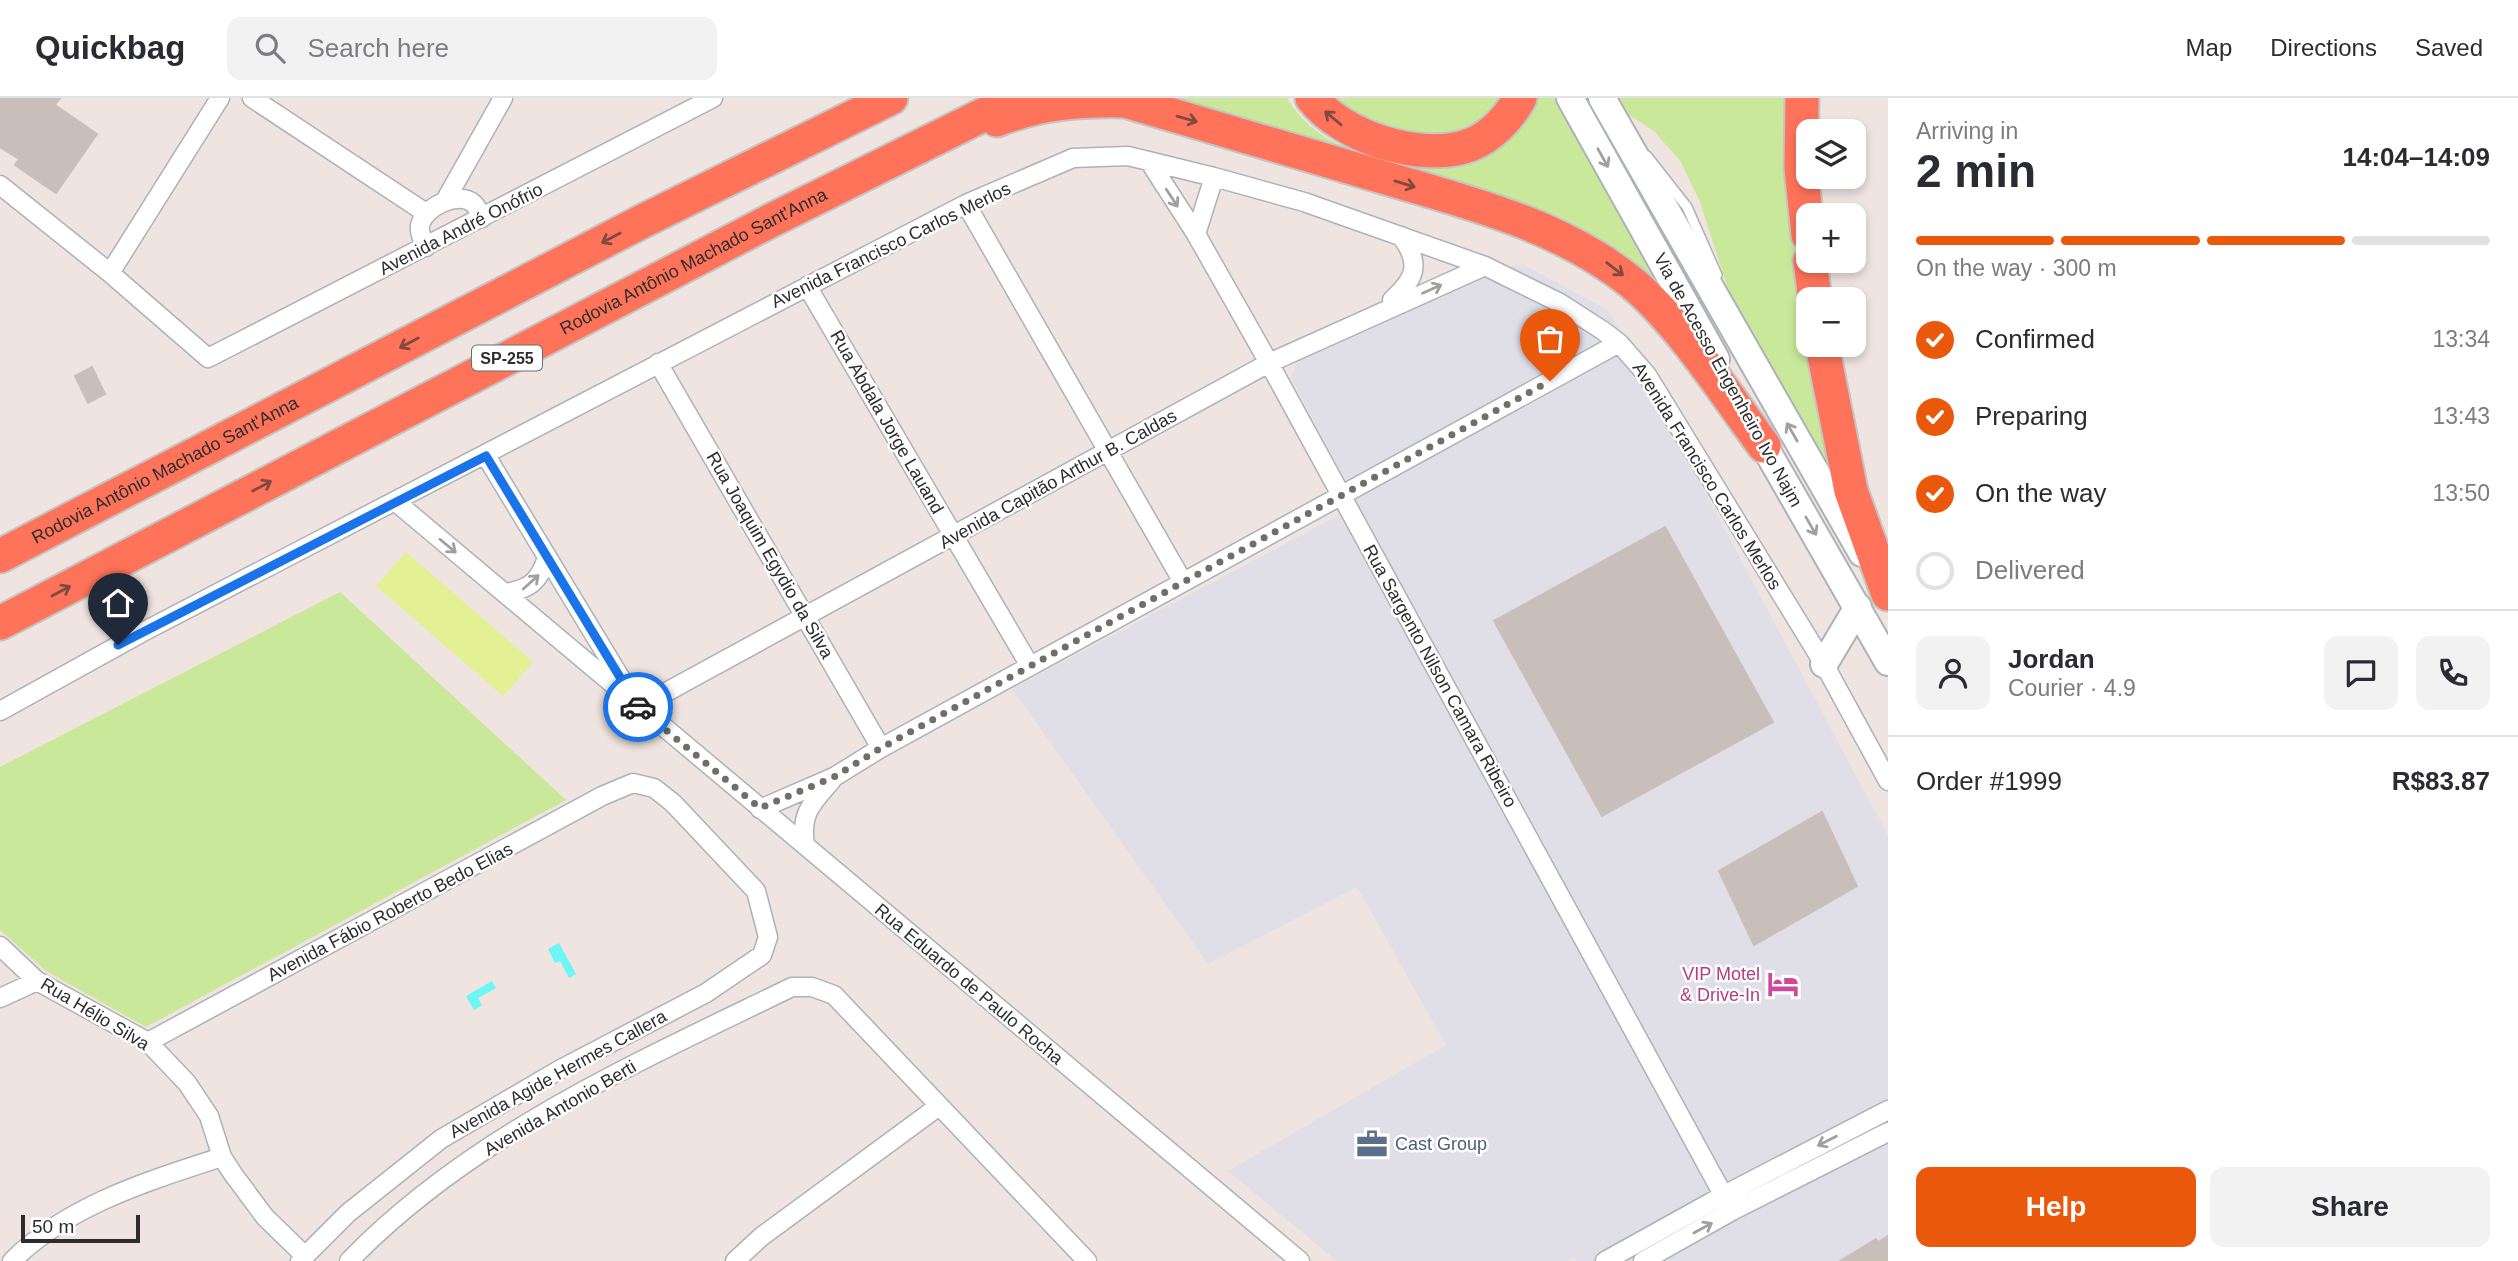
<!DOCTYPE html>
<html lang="en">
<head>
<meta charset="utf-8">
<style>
	:root { --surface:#fff; --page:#f2f2f3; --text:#2b2b33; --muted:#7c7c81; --line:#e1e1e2; --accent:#ea580c }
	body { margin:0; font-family:Arial,sans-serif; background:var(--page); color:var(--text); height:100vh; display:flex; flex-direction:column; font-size:26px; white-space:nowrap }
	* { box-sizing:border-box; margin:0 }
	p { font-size:23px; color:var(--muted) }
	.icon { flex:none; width:38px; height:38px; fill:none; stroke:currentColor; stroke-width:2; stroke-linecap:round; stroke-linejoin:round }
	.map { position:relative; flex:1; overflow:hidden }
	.drawer { display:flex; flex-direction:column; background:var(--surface); width:630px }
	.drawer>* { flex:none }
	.controls { position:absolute; left:1796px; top:21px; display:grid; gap:14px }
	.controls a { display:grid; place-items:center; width:70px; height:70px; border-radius:14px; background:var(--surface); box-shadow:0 4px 10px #0003; font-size:35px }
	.scale { position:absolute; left:21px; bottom:18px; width:119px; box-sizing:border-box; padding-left:7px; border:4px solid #2d2d2d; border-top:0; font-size:19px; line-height:24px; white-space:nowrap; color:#2d2d2d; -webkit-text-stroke:5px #fff; paint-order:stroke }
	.pin { position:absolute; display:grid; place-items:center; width:60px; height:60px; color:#fff; margin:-72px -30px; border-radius:50% 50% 50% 0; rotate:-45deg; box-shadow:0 0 7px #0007 }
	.pin .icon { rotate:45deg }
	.courier { position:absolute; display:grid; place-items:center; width:70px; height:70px; margin:-35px; border:5px solid #1a73e8; border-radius:50%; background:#fff; color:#222; box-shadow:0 2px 9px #0007 }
	.headline em { font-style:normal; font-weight:600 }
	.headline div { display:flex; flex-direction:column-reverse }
	.headline { display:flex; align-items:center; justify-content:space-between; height:119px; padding:0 28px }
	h1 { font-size:46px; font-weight:600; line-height:52px }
	.bar { display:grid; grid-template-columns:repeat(4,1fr); gap:10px 7px; align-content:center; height:84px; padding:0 28px }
	.bar i { height:9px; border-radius:5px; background:var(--line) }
	.bar .on { background:var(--accent) }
	.bar p { grid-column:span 4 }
	.line { display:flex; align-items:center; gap:18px; padding:0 28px; border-top:2px solid var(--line) }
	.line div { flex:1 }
	.round { display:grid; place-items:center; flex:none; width:74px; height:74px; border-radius:14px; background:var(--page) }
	ol { padding:0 28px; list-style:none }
	li { display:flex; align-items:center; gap:21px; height:77px }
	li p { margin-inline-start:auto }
	li .icon { padding:7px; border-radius:50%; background:var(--accent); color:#fff; stroke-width:4 }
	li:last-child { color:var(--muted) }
	li i { width:38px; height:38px; border:4px solid var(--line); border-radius:50% }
	.action { display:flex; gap:14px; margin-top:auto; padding:14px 28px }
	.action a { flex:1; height:80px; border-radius:14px; background:var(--accent); color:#fff; font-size:28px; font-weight:600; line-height:80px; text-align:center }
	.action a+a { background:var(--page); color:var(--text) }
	header { display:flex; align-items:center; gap:42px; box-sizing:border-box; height:98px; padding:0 35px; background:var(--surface); border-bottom:2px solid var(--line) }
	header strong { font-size:33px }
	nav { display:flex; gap:38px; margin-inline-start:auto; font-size:24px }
	.search { width:490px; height:63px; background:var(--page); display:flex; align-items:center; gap:18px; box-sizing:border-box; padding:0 24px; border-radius:14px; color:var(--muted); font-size:26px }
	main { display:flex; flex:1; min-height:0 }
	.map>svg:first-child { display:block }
	.industrial { fill:#e0dfe8 }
	.green { fill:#cae899 }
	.pitch { fill:#e3f094 }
	.water { fill:#6df6f4 }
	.building { fill:#c8bfba; stroke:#cbbfb8; stroke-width:2 }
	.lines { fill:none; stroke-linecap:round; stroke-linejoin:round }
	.lane-casing { stroke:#acb2ba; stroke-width:12 }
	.street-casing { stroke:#acb2ba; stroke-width:21 }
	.secondary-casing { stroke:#acb2ba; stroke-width:30 }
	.highway-casing { stroke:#c4c4c4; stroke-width:37 }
	.lane { stroke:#fff; stroke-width:9 }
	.street { stroke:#fff; stroke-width:18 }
	.secondary { stroke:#fff; stroke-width:26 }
	.highway { stroke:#ff735a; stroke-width:33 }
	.oneway { stroke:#81493f }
	.oneway2 { stroke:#a0a0a0 }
	.done { stroke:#716d6b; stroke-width:7; stroke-dasharray:0 12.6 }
	.route { stroke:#1a73e8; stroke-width:9 }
	.labels { text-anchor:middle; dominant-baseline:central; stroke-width:5; stroke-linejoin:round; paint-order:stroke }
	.shield { fill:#fff; stroke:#6c6c6c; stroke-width:2 }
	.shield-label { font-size:16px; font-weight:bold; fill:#2d2d2d }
	.street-label { font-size:18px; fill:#2d2d2d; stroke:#fff }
	.hotel-label { font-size:18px; fill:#b23c85; stroke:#fff; text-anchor:end }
	.service-label { font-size:18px; fill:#4e5e75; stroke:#fff; text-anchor:start }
</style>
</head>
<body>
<header>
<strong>Quickbag</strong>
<div class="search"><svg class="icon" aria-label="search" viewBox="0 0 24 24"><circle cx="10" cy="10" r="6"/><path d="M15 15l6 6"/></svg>Search here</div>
<nav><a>Map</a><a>Directions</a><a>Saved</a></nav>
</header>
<main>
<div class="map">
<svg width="1888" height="1163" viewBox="0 0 1888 1163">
	<rect width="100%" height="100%" fill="#efe4df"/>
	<path class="industrial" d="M1522,166l86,46 280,526v425h-312l-2,-3 -5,3h-232l-109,-90 218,-126 -89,-158 -149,77 -196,-275 346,-184 -67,-127 6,-16 171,-84z"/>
	<path class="green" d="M1165,0h122c31,52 85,59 142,67l92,-67h36l85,160 55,93 -87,-94z
		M1319,0h180l-16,22 -30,18 -35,4z
		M1612,0h177l1,69 18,178 43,199 -105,-199 -46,-143 -19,-40 -27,-31 -36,-23z
		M340,494l226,208 -420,227 -100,-56 -46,-41v-163z"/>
	<path class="pitch" d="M406,454l127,110 -30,34 -127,-110z"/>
	<path class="water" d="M559,845l17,31 -7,4 -9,-17 -5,2 -7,-14z
		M492,883l4,7 -18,10 4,7 -8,5 -8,-14z"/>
	<path class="building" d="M0,0h60l-5,7 42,29 -41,59 -41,-28 4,-6 -19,-12z
		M92,269l13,27 -17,9 -13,-27z
		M1665,429l108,195 -171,94 -108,-195z
		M1822,714l35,74 -103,59 -35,-74z
		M1888,1138v25h-48l36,-22 2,3z"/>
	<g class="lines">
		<defs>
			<path id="lane" d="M1647,58l40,51 30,68"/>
			<path id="street" d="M252,0l174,115
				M1149,63l47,73 73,129 463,848
				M0,87l110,88 98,85 505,-260
				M445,103l58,-103
				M966,106l217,378
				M1196,136l18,-57
				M426,149c-3,-6 -7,-14 -6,-21 3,-19 39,-36 54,-22 3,3 6,10 8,14
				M110,175l110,-175
				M807,188l223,380
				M1392,202c23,-21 30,-36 9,-64
				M658,265l223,385
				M486,358l143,236
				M396,404l904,759
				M504,495c25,-3 36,-12 43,-36
				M639,609l630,-344 216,-97
				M0,613l141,-78 825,-429 107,-46 55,-2 86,21 90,25 181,64 75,37 42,27 17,13 28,32 177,289 64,117
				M760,711l74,-32 47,-29 738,-405
				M805,747c-5,-32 7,-42 27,-65
				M0,848l37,35 111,61 39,41 22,33 13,41 11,17 32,43 40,39
				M0,900l37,-17
				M148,944l454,-246 31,-13 21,5 19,15 83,88 12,46 -6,18 -56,38 -147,77 -118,69 -93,74 -48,48
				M12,1163c56,-56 136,-80 210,-104
				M349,1163c122,-126 287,-198 443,-274h20l22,8 253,266
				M735,1163l26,-24 178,-131
				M1605,1163l119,-66 164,-85
				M1643,1163l89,-50 156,-79"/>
			<path id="secondary" d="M1570,0l146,261
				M1602,0l260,455
				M1755,332l133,232
				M1824,566l34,-57"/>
			<g id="highway">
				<path d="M1312,0c30,39 110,65 158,47 21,-8 39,-27 50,-47"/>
				<path d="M1802,0l-1,70 7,67"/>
				<path d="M997,22c43,-17 82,-20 128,-19 85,25 169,50 254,75 87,26 180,48 252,106 49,40 95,113 133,164"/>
				<path d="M1810,163l5,38"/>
				<path d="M1822,247l29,146 37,103"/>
				<path id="s1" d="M0,458l643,-335 248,-123"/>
				<path id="s2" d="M0,525l772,-403 245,-122"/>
			</g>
		</defs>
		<use href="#lane" class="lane-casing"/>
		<use href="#street" class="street-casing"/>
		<use href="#secondary" class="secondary-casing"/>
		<use href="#highway" class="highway-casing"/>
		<use href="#lane" class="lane"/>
		<use href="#street" class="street"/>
		<use href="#secondary" class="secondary"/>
		<use href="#highway" class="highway"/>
	</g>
	<defs><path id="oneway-shaft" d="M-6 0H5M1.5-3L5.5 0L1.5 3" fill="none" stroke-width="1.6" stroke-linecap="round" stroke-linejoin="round" transform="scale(1.75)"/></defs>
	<g class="oneway">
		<use href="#oneway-shaft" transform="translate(1333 20) rotate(-140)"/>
		<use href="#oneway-shaft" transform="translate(1187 21) rotate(16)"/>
		<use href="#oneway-shaft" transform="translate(1405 86) rotate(17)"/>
		<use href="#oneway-shaft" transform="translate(611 140) rotate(152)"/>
		<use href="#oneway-shaft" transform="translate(1615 171) rotate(38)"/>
		<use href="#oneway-shaft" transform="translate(409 245) rotate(152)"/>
		<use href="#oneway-shaft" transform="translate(262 388) rotate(-28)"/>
		<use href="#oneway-shaft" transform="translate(61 493) rotate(-28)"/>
	</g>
	<g class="oneway2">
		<use href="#oneway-shaft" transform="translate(1603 60) rotate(61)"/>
		<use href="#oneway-shaft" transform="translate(1172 100) rotate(57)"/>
		<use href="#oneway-shaft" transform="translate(1432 191) rotate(-24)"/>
		<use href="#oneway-shaft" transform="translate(1792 334) rotate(-120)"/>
		<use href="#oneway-shaft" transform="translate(1811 428) rotate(60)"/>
		<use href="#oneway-shaft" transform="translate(448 448) rotate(40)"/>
		<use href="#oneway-shaft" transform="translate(531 484) rotate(-42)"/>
		<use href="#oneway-shaft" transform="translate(1827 1043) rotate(153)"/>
		<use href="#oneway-shaft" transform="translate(1703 1130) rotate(-29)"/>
	</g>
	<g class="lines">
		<path class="done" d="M638,609l122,101 74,-31 47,-29 669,-367"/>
		<path class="route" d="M118,547l368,-189 152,251"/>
	</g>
	<defs>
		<symbol id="hotel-bare" viewBox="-9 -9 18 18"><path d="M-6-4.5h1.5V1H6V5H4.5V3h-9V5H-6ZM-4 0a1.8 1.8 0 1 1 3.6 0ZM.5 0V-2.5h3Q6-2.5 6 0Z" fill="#d1479c" stroke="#fff" stroke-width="2.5" paint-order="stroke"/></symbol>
		<symbol id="office-bare" viewBox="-9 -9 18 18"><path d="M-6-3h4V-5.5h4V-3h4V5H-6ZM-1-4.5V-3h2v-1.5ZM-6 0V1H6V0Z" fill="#5c6f8a" stroke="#fff" stroke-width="2.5" paint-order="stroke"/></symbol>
	</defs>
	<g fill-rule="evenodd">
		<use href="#hotel-bare" x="1761" y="864" width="44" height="44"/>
		<use href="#office-bare" x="1350" y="1024" width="44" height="44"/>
	</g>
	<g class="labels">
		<rect class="shield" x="472" y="247.5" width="70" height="25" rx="5"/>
		<g class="shield-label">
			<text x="507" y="260">SP-255</text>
		</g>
		<g class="street-label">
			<text transform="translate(461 131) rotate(-27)">Avenida André Onófrio</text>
			<text transform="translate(891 147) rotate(-26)">Avenida Francisco Carlos Merlos</text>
			<text stroke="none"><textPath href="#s2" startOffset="782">Rodovia Antônio Machado Sant'Anna</textPath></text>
			<text transform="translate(1728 282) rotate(61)">Via de Acesso Engenheiro Ivo Najm</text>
			<text transform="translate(887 324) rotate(60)">Rua Abdala Jorge Lauand</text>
			<text stroke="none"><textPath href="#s1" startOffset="186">Rodovia Antônio Machado Sant'Anna</textPath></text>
			<text transform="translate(1707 378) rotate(58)">Avenida Francisco Carlos Merlos</text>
			<text transform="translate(1058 381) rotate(-29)">Avenida Capitão Arthur B. Caldas</text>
			<text transform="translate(770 457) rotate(60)">Rua Joaquim Egydio da Silva</text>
			<text transform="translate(1440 578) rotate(61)">Rua Sargento Nilson Camara Ribeiro</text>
			<text transform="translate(390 814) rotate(-28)">Avenida Fábio Roberto Bedo Elias</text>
			<text transform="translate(969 886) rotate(40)">Rua Eduardo de Paulo Rocha</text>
			<text transform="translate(95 916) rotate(31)">Rua Hélio Silva</text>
			<text transform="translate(558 976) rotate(-29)">Avenida Agide Hermes Callera</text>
			<text transform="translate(560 1010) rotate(-30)">Avenida Antonio Berti</text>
		</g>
		<g class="hotel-label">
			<text x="1760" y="876">VIP Motel<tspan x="1760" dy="21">&amp; Drive-In</tspan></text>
		</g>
		<g class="service-label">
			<text x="1395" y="1046">Cast Group</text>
		</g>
	</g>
</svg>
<div class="controls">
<a><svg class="icon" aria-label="layers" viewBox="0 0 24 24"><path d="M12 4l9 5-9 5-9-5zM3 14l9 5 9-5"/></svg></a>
<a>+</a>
<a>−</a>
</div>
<div class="scale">50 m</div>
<div class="pin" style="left:1550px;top:283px;background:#ea580c"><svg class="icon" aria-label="bag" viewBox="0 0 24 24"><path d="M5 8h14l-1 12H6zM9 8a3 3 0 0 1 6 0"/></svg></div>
<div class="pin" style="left:118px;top:547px;background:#1f2937"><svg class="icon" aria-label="home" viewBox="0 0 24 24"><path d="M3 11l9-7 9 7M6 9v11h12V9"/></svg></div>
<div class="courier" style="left:638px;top:609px"><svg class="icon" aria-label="car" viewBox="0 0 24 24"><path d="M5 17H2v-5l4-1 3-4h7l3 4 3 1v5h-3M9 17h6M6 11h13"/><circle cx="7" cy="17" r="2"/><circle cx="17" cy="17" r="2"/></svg></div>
</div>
<section class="drawer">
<div class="headline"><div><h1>2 min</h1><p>Arriving in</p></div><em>14:04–14:09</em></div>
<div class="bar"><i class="on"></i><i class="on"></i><i class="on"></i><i></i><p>On the way · 300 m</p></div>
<ol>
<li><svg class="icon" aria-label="check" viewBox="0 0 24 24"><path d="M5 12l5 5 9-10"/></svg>Confirmed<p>13:34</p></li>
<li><svg class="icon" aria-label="check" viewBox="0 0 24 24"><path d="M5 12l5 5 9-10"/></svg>Preparing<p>13:43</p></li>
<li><svg class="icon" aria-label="check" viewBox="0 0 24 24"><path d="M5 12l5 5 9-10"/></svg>On the way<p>13:50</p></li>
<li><i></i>Delivered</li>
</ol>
<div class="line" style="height:126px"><a class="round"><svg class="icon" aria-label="person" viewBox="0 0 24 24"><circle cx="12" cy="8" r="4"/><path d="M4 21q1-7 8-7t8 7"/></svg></a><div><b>Jordan</b><p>Courier · 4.9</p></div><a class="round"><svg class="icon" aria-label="chat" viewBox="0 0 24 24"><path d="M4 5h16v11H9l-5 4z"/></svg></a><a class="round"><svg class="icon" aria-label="phone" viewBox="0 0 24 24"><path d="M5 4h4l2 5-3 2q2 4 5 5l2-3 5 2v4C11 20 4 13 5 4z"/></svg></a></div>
<div class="line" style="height:91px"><div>Order #1999</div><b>R$83.87</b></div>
<div class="action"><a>Help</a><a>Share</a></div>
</section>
</main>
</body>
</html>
